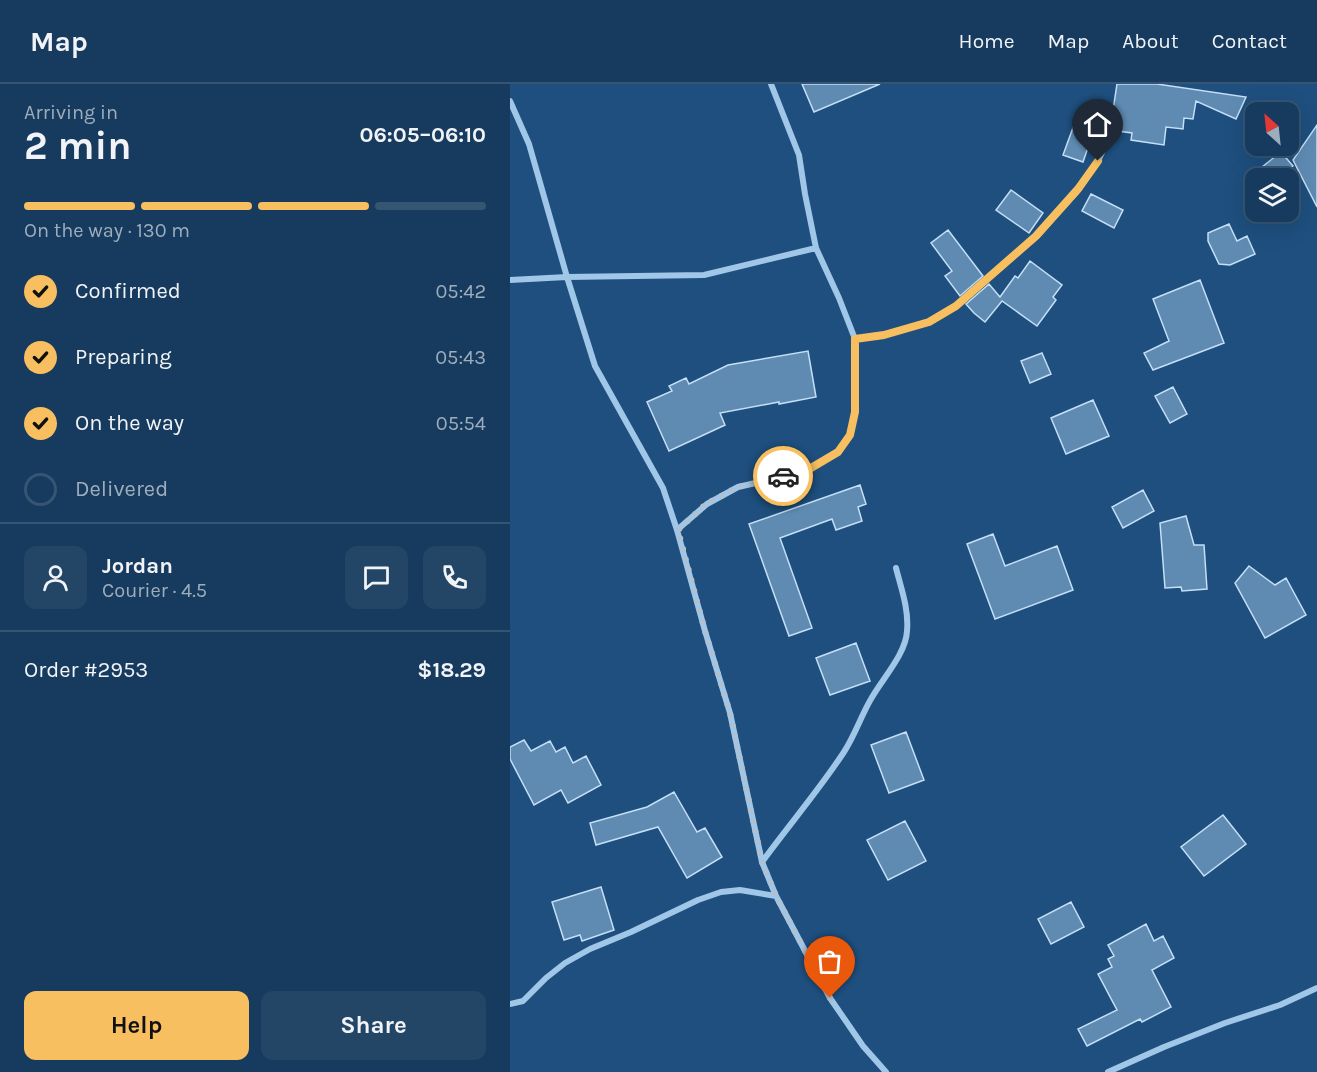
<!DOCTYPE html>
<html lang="en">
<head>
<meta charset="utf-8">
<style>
	:root { --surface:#163b5e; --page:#234667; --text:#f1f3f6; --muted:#9eadbc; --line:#355573; --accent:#f7bf5f }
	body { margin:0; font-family:Karla,sans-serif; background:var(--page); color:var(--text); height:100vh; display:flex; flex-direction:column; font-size:22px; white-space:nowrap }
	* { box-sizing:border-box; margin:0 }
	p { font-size:20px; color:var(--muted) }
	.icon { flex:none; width:33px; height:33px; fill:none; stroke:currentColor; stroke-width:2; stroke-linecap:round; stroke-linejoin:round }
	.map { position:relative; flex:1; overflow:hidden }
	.drawer { display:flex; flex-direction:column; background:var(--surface); width:510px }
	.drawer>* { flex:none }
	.needle { width:39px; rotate:333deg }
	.controls { position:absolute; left:735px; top:18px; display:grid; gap:12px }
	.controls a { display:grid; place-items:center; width:54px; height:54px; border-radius:12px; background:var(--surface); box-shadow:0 6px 24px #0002,0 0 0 2px var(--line); font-size:30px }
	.pin { position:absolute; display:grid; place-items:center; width:51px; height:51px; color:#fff; margin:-62px -26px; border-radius:50% 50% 50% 0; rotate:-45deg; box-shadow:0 0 6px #0007 }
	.pin .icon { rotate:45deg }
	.courier { position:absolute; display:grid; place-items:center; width:60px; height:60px; margin:-30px; border:4px solid #f7bf5f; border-radius:50%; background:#fff; color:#222; box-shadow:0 2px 8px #0007 }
	.head em { font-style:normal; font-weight:700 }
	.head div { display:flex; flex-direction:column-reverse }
	.head { display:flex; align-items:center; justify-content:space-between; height:102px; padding:0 24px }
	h1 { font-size:39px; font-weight:700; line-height:45px }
	.bar { display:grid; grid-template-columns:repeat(4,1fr); gap:9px 6px; align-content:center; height:72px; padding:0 24px }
	.bar i { height:8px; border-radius:4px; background:var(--line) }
	.bar .selected { background:var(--accent) }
	.bar p { grid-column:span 4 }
	.line { display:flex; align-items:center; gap:15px; padding:0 24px; border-top:2px solid var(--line) }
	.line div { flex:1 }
	.round { display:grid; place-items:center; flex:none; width:63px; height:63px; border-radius:12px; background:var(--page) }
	ol { padding:0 24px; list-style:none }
	li { display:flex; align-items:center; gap:18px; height:66px }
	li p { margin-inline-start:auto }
	li .icon { padding:6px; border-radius:50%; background:var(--accent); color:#111; stroke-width:4 }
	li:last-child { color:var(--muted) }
	li i { width:33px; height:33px; border:3px solid var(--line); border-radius:50% }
	.action { display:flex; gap:12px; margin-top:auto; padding:12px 24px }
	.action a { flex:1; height:69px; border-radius:12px; background:var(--accent); color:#111; font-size:24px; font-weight:700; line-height:69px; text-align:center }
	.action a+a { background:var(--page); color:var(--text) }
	header { display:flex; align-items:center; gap:36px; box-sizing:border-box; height:84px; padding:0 30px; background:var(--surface); border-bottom:2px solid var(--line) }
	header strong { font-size:28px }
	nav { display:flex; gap:33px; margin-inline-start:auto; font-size:21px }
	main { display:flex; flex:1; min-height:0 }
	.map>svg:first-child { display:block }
	.building { fill:#5f8bb3; stroke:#c4dff6; stroke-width:1.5 }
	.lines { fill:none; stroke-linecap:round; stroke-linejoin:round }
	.minor { stroke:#a0c6e8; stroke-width:6 }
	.done { stroke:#b0c1d2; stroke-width:6; stroke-dasharray:0 10.8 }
	.route { stroke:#f7bf5f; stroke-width:8 }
</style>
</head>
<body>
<header>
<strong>Map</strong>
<nav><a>Home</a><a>Map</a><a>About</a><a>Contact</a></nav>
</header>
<main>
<section class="drawer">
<div class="head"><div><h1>2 min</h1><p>Arriving in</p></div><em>06:05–06:10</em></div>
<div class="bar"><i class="selected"></i><i class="selected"></i><i class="selected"></i><i></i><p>On the way · 130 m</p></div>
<ol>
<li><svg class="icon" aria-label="check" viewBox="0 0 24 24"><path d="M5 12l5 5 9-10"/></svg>Confirmed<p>05:42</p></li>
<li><svg class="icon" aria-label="check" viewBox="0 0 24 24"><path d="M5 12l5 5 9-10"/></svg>Preparing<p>05:43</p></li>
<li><svg class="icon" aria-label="check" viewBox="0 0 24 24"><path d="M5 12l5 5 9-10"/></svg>On the way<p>05:54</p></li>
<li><i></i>Delivered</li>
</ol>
<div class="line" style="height:108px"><a class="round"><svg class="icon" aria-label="person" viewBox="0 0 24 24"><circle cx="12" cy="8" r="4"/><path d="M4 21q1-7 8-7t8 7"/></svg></a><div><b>Jordan</b><p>Courier · 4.5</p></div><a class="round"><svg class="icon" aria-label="chat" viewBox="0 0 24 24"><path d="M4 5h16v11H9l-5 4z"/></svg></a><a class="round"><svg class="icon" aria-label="phone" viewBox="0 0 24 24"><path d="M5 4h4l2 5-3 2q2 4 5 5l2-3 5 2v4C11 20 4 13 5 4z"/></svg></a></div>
<div class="line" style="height:78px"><div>Order #2953</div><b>$18.29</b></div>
<div class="action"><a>Help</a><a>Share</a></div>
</section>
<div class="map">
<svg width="807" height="988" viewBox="0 0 807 988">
	<rect width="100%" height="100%" fill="#1e4f7e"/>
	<path class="building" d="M292,0h78l-66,28z
		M607,0h40l89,13 -10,22 -40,-18 -3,18 -9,-1 -1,11 -17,-2 -2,18 -33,-5 1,-7 -22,-3z
		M568,30l19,7 -14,41 -20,-7z
		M807,41v82l-24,-47z
		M771,68l12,14 -15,12h-30z
		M501,106l32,23 -14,20 -33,-23z
		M581,110l32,16 -9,18 -32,-17z
		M719,140l8,17 10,-5 8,18 -25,11 -11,-1 -11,-23v-8z
		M438,146l35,46 -23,20 -15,-20 7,-5 -21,-28z
		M520,177l32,24 -9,12 3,3 -19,26 -35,-25 -17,21 -11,-9 -8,-9 23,-20 11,13 15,-21 3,2z
		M690,196l24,63 -71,27 -9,-17 25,-12 -16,-42z
		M298,267l8,46 -37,7v-2l-59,11 5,12 -56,26 -22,-49 25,-11 -3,-5 17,-8 3,6 39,-19z
		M532,269l9,21 -21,9 -9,-22z
		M663,303l14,27 -17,9 -15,-27z
		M583,316l16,36 -43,18 -15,-36z
		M350,401l6,19 -8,3 4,14 -26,9 -4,-11 -52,19 32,90 -23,8 -40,-112z
		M633,406l11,21 -31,17 -11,-21z
		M676,432l8,29h10l3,44 -25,2 -1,-4 -16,1 -5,-65z
		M483,450l12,32 52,-20 16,44 -78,29 -28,-75z
		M739,482l26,19 11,-7 20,37 -41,23 -30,-55z
		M346,559l14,38 -40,14 -14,-37z
		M396,648l18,48 -35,13 -18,-48z
		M14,656l7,11 19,-10 6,11 9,-5 8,16 13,-7 15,29 -33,18 -7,-13 -27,15 -24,-46v-12z
		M164,708l23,40 8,-4 17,29 -35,21 -29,-51 -62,18 -6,-22 57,-16z
		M713,731l23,29 -42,32 -23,-29z
		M395,737l21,40 -38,19 -21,-40z
		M91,803l13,43 -32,11 -2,-6 -16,5 -12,-38z
		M561,818l13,25 -33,17 -13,-25z
		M636,840l8,17 9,-5 11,22 -22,12 19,37 -29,15 -2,-3 -53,27 -9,-17 39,-19 -19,-36 14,-7 -4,-8 6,-3 -6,-11z"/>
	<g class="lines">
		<path class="minor" d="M0,17l19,43 38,133 28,89 68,122 14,42 28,101 25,82 32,149 14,34 54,102 33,48 23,26
			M0,196l57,-3 137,-2 112,-27
			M345,255l29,-4 45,-13 27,-16 81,-70 42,-47 19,-28 10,-21
			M167,446l30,-26 31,-17 35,-8 38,-11 27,-16 12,-17 5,-23v-73l-16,-41 -23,-50 -11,-54 -6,-39 -28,-71
			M252,778c27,-37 57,-72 82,-110 11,-17 17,-36 27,-53 11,-20 35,-45 36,-68 2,-22 -6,-43 -11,-63
			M0,920l13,-3 23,-23 19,-15 25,-14 41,-17 67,-32 23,-8 19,-2 36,6
			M598,988l56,-25 61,-24 55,-18 37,-17"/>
	</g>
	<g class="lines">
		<path class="done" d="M273,392l-45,11 -32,17 -28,26 27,101 25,82 32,149 14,34 54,102"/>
		<path class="route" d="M273,392l28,-8 27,-16 12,-17 5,-23v-73l29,-4 45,-13 27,-16 80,-70 42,-47 20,-28"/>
	</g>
</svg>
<div class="controls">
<a><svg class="needle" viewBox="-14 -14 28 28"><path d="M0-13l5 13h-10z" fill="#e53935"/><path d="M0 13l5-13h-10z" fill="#9eadbc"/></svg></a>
<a><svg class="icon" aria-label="layers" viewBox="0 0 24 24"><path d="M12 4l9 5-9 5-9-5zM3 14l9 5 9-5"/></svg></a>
</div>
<div class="pin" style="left:320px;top:914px;background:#ea580c"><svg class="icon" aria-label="bag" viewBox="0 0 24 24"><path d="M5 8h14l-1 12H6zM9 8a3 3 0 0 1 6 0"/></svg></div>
<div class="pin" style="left:588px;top:77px;background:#1f2937"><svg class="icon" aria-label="home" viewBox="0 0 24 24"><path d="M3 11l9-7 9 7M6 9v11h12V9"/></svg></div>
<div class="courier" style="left:273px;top:392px"><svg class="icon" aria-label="car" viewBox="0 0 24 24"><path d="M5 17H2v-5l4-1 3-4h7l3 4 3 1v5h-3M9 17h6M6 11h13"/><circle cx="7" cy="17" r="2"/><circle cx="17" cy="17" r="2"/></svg></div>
</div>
</main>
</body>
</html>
